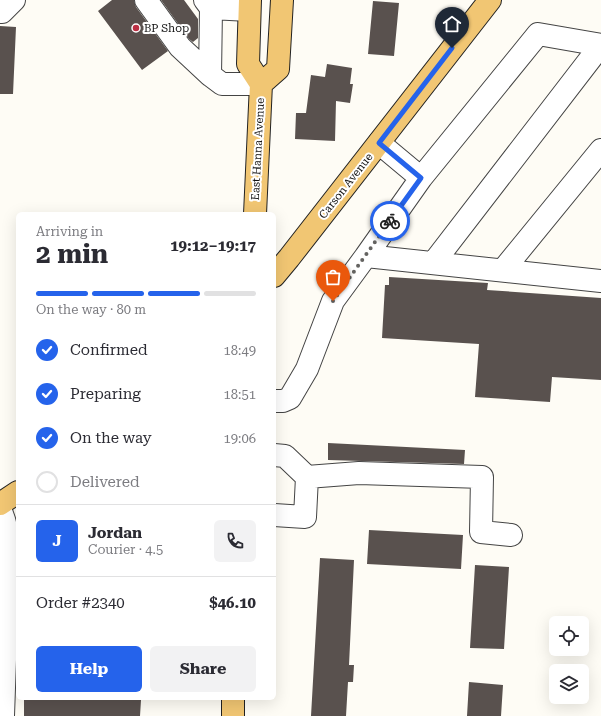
<!DOCTYPE html>
<html lang="en">
<head>
<meta charset="utf-8">
<style>
	:root { --surface:#fff; --page:#f2f2f3; --text:#2b2b33; --muted:#7c7c81; --line:#e1e1e2; --accent:#2563eb }
	body { margin:0; font-family:"Roboto Serif",serif; background:var(--page); color:var(--text); height:100vh; display:flex; flex-direction:column; font-size:15px; white-space:nowrap }
	* { box-sizing:border-box; margin:0 }
	p { font-size:13px; color:var(--muted) }
	.icon { flex:none; width:22px; height:22px; fill:none; stroke:currentColor; stroke-width:2; stroke-linecap:round; stroke-linejoin:round }
	.map { position:relative; flex:1; overflow:hidden }
	.details { position:absolute; left:16px; top:212px; width:260px; height:488px; display:flex; flex-direction:column; background:var(--surface); border-radius:6px; box-shadow:0 4px 16px #0002 }
	.details>* { flex:none }
	.tools { position:absolute; left:549px; top:616px; display:grid; gap:8px }
	.tools a { display:grid; place-items:center; width:40px; height:40px; border-radius:6px; background:var(--surface); box-shadow:0 4px 16px #0002; font-size:20px }
	.pin { position:absolute; display:grid; place-items:center; width:34px; height:34px; color:#fff; margin:-41px -17px; border-radius:50% 50% 50% 0; rotate:-45deg; box-shadow:0 0 4px #0007 }
	.pin .icon { rotate:45deg }
	.courier { position:absolute; display:grid; place-items:center; width:40px; height:40px; margin:-20px; border:3px solid #2563eb; border-radius:50%; background:#fff; color:#222; box-shadow:0 1px 5px #0007 }
	.overview em { font-style:normal; font-weight:700 }
	.overview div { display:flex; flex-direction:column-reverse }
	.overview { display:flex; align-items:center; justify-content:space-between; height:68px; padding:0 20px }
	h1 { font-size:26px; font-weight:700; line-height:30px }
	.bar { display:grid; grid-template-columns:repeat(4,1fr); gap:6px 4px; align-content:center; height:48px; padding:0 20px }
	.bar i { height:5px; border-radius:3px; background:var(--line) }
	.bar .on { background:var(--accent) }
	.bar p { grid-column:span 4 }
	.line { display:flex; align-items:center; gap:10px; padding:0 20px; border-top:1px solid var(--line) }
	.line div { flex:1 }
	.round { display:grid; place-items:center; flex:none; width:42px; height:42px; border-radius:6px; background:var(--page) }
	ol { padding:0 20px; list-style:none }
	li { display:flex; align-items:center; gap:12px; height:44px }
	li p { margin-inline-start:auto }
	li .icon { padding:4px; border-radius:50%; background:var(--accent); color:#fff; stroke-width:4 }
	li:last-child { color:var(--muted) }
	li i { width:22px; height:22px; border:2px solid var(--line); border-radius:50% }
	.cta { display:flex; gap:8px; margin-top:auto; padding:8px 20px }
	.cta a { flex:1; height:46px; border-radius:6px; background:var(--accent); color:#fff; font-size:16px; font-weight:700; line-height:46px; text-align:center }
	.cta a+a { background:var(--page); color:var(--text) }
	.map>svg:first-child { display:block }
	.building { fill:#59514e }
	.lines { fill:none; stroke-linecap:round; stroke-linejoin:round }
	.minor-casing { stroke:#444; stroke-width:24 }
	.major-casing { stroke:#222; stroke-width:24 }
	.minor { stroke:#fff; stroke-width:22 }
	.major { stroke:#f1c673; stroke-width:22 }
	.done { stroke:#646361; stroke-width:4; stroke-dasharray:0 7.2 }
	.route { stroke:#2563eb; stroke-width:5 }
	.poi-dot { fill:#bb2f43; stroke:#fff; stroke-width:1.5 }
	.labels { text-anchor:middle; dominant-baseline:central; stroke-width:4; stroke-linejoin:round; paint-order:stroke }
	.poi-label { font-size:11px; fill:#111; stroke:#fff; text-anchor:start }
	.street-label { font-size:11px; fill:#111; stroke:#fff }
</style>
</head>
<body>
<div class="map">
<svg width="601" height="716" viewBox="0 0 601 716">
	<rect width="100%" height="100%" fill="#fefcf5"/>
	<path class="building" d="M112,0h22l2,7 32,44 -26,19 -44,-59z
		M161,0h23l14,19v19l-5,4 -4,-3z
		M373,1l26,2 -5,53 -26,-2z
		M0,26l16,1 -3,67h-13z
		M327,64l25,4 -2,16h3l-3,19 -14,-2 -1,40 -40,-2 1,-26h10l5,-38 14,2z
		M389,277l99,6 -1,7 114,8v82l-49,-3 -2,25 -75,-5 4,-53 -97,-6 3,-53h4z
		M328,443l137,7 -1,14 -136,-4z
		M369,530l94,5 -2,34 -94,-5z
		M320,558l34,2 -5,105h5l-1,17h-5l-2,34h-35z
		M475,565l34,2 -5,82 -34,-1z
		M469,682l34,3 -2,31h-34z
		M24,698l117,2 -1,16h-116z"/>
	<g class="lines">
		<defs>
			<path id="minor" d="M146,0l34,47 30,28
				M205,0l6,8 -1,67 12,9h39
				M211,8l38,2
				M0,12h2l12,-12
				M379,143l42,35
				M366,256l55,-78 117,-144 63,11 -167,217
				M503,270l98,-120
				M274,401h9l7,-3 17,-29 26,-68 33,-45 235,25
				M274,455l11,1 22,21
				M0,509c6,13 8,25 9,39l-6,168
				M274,515l31,2 2,-40 52,-4 123,4 -1,55 30,3"/>
			<path id="major" d="M250,0l-2,64 13,20 -6,130
				M261,84l17,-15 4,-69
				M274,276l15,-18 201,-258
				M0,504l18,-12
				M233,716v-18"/>
		</defs>
		<use href="#minor" class="minor-casing"/>
		<use href="#major" class="major-casing"/>
		<use href="#minor" class="minor"/>
		<use href="#major" class="major"/>
	</g>
	<g class="lines">
		<path class="done" d="M333,301l57,-80"/>
		<path class="route" d="M390,221l31,-43 -42,-35 73,-95"/>
	</g>
	<circle class="poi-dot" cx="136" cy="28" r="4"/>
	<g class="labels">
		<g class="poi-label">
			<text x="144" y="28">BP Shop</text>
		</g>
		<g class="street-label">
			<text transform="translate(258 149) rotate(-87)">East Hanna Avenue</text>
			<text transform="translate(346 186) rotate(-52)">Carson Avenue</text>
		</g>
	</g>
</svg>
<div class="tools">
<a><svg class="icon" aria-label="locate" viewBox="0 0 24 24"><circle cx="12" cy="12" r="6"/><path d="M12 2v4M12 18v4M2 12h4M18 12h4"/></svg></a>
<a><svg class="icon" aria-label="layers" viewBox="0 0 24 24"><path d="M12 4l9 5-9 5-9-5zM3 14l9 5 9-5"/></svg></a>
</div>
<div class="pin" style="left:333px;top:301px;background:#ea580c"><svg class="icon" aria-label="bag" viewBox="0 0 24 24"><path d="M5 8h14l-1 12H6zM9 8a3 3 0 0 1 6 0"/></svg></div>
<div class="pin" style="left:452px;top:48px;background:#1f2937"><svg class="icon" aria-label="home" viewBox="0 0 24 24"><path d="M3 11l9-7 9 7M6 9v11h12V9"/></svg></div>
<div class="courier" style="left:390px;top:221px"><svg class="icon" aria-label="bike" viewBox="0 0 24 24"><circle cx="6" cy="16" r="4"/><circle cx="18" cy="16" r="4"/><path d="M6 16l4-8h5l3 8M10 8l3 8H6M13 5h3"/></svg></div>
<section class="details">
<div class="overview"><div><h1>2 min</h1><p>Arriving in</p></div><em>19:12–19:17</em></div>
<div class="bar"><i class="on"></i><i class="on"></i><i class="on"></i><i></i><p>On the way · 80 m</p></div>
<ol>
<li><svg class="icon" aria-label="check" viewBox="0 0 24 24"><path d="M5 12l5 5 9-10"/></svg>Confirmed<p>18:49</p></li>
<li><svg class="icon" aria-label="check" viewBox="0 0 24 24"><path d="M5 12l5 5 9-10"/></svg>Preparing<p>18:51</p></li>
<li><svg class="icon" aria-label="check" viewBox="0 0 24 24"><path d="M5 12l5 5 9-10"/></svg>On the way<p>19:06</p></li>
<li><i></i>Delivered</li>
</ol>
<div class="line" style="height:72px"><b class="round" style="background:var(--accent);color:#fff">J</b><div><b>Jordan</b><p>Courier · 4.5</p></div><a class="round"><svg class="icon" aria-label="phone" viewBox="0 0 24 24"><path d="M5 4h4l2 5-3 2q2 4 5 5l2-3 5 2v4C11 20 4 13 5 4z"/></svg></a></div>
<div class="line" style="height:52px"><div>Order #2340</div><b>$46.10</b></div>
<div class="cta"><a>Help</a><a>Share</a></div>
</section>
</div>
</body>
</html>
